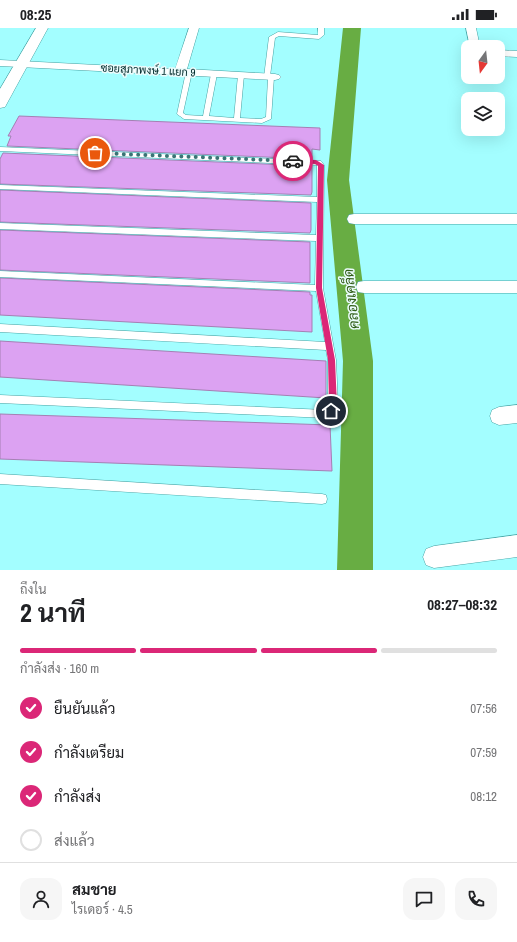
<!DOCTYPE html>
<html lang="th">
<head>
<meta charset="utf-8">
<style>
	:root { --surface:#fff; --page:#f6f6f6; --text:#202124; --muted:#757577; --line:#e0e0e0; --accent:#db2777 }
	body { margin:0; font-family:"Archivo Narrow",Sarabun,sans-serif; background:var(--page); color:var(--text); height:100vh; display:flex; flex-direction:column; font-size:15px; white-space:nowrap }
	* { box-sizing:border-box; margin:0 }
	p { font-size:13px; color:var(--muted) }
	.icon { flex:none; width:22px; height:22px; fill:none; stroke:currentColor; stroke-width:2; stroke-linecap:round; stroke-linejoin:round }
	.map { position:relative; height:542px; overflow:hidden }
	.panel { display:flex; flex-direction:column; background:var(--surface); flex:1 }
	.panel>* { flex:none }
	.needle { width:26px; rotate:195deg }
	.tools { position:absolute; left:461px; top:12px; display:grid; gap:8px }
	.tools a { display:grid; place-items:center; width:44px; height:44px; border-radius:8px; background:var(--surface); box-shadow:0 4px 16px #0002; font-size:20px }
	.pin { position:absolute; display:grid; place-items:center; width:34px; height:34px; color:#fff; margin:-17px; border:2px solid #fff; border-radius:50%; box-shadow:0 1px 4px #0007 }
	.courier { position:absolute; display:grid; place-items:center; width:40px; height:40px; margin:-20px; border:3px solid #db2777; border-radius:50%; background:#fff; color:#222; box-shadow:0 1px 5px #0007 }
	.summary em { font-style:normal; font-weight:700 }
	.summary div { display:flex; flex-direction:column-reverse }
	.summary { display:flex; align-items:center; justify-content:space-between; height:68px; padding:0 20px }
	h1 { font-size:26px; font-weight:700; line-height:30px }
	.bar { display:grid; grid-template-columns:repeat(4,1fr); gap:6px 4px; align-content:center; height:48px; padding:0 20px }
	.bar i { height:5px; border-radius:3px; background:var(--line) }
	.bar .selected { background:var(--accent) }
	.bar p { grid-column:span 4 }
	.line { display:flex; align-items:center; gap:10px; padding:0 20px; border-top:1px solid var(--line) }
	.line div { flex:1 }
	.round { display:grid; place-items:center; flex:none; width:42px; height:42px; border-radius:12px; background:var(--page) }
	ol { padding:0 20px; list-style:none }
	li { display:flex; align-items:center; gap:12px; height:44px }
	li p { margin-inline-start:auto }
	li .icon { padding:4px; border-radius:50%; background:var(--accent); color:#fff; stroke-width:4 }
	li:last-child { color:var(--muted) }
	li i { width:22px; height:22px; border:2px solid var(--line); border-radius:50% }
	.status { display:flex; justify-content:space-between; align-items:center; height:28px; padding:0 20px; background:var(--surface); direction:ltr }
	.status svg { height:11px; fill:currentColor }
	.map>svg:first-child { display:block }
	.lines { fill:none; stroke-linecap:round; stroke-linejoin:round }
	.river { fill:#68ad43; fill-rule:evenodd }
	.building { fill:#dca2f2; stroke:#a57fb3 }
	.service-casing { stroke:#46a3a4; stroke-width:1 }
	.minor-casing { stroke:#46a3a4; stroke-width:1 }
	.tertiary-casing { stroke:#46a3a4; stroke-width:1 }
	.service { fill:#fff; fill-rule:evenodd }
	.minor { fill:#fff; fill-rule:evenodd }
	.tertiary { fill:#fff; fill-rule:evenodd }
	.route { fill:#db2777 }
	.done { stroke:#3a7475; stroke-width:4; stroke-dasharray:0 7.2 }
	.labels { text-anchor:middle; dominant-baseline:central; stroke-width:3; stroke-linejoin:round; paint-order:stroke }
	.far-street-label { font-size:11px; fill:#012a2b; stroke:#ecfcfc }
	.water-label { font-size:14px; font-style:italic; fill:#305d16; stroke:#ecfcfc }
</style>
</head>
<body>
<div class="status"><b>08:25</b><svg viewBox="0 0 49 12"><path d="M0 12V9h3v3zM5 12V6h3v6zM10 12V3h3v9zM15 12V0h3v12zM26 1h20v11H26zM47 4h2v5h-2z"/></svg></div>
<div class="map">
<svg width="517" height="542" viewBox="0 0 517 542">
	<rect width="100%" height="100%" fill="#a3feff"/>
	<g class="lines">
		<path class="river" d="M343,0h18l-12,152 24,181v209h-36l6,-209 -16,-181z"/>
	</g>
	<path class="building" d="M19,88l301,12v22l-8,-1v10l-305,-13 4,-10h-3z
		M3,125l309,13v26l-1,3 -311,-11v-25z
		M0,162l311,13v27l-1,3 -310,-11z
		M0,202l310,12v41l-310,-13z
		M0,250l310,14v3h2v37l-312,-17z
		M0,313l326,20v37l-326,-21z
		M0,386l330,11 2,46 -332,-12z"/>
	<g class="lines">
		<defs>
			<path id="service" d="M318,0h6v7l-5,4 -40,-3 -4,2 -5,38 4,1 -3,42 -9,4 -78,-4 -7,-5 9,-42 3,-2 3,2 -9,41 3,2 17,1 8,-42 3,-2 3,2 -8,42 25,2 4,-43 3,-2 3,2 -4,43 21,1 5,-2 2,-39 -4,-1 5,-40 9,-5 40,3z
				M0,119l321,14 3,4 -1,123 13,72 2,46 -4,8 -8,4 -326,-15v-8l325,15 3,-4v-46l-2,-10 -326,-18v-8l325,18 -9,-51 -316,-14v-6l315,14 1,-44 -316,-12v-6l316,12 1,-33 -317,-13v-4l317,12v-32l-317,-14z
				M0,446l322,20 4,1 1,4 -1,4 -4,1 -322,-20z"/>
			<path id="minor" d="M189,0h10l-12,41 88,5 4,1 2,2 -2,2 -4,1 -275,-14v-6l175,9z
				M466,0h10l4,19h-10z
				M498,22l19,1v6l-19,-1z
				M354,186h163v10h-163l-5,-1 -2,-4 2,-4z
				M364,253h153v12h-153l-6,-1 -2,-5 2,-5z
				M517,377v18l-18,2 -7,-3 -2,-6 2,-6 7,-3z
				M517,507v22l-83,11 -8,-3 -3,-8 3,-8 8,-3z"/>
			<path id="tertiary" d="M36,0h12l-43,79 -5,1v-19z"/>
		</defs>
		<use href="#service" class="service-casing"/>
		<use href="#minor" class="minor-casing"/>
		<use href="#tertiary" class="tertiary-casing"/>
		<use href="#service" class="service"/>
		<use href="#minor" class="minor"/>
		<use href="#tertiary" class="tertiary"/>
	</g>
	<path class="route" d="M293,131l23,1 8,5 -2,123 13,72 2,46 -4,8 -2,1 -4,-4 2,-5 -1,-46 -12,-72 2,-122 -3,-2 -24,-2v-2z"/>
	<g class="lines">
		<path class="done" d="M95,125l198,8"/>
	</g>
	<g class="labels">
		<g class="far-street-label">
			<text transform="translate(148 42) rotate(3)">ซอยสุภาพงษ์ 1 แยก 9</text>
		</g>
		<g class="water-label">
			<text transform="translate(351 271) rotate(-96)">คลองเคล็ด</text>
		</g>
	</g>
</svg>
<div class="tools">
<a><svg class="needle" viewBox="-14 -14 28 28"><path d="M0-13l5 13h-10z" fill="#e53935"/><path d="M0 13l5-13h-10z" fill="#757577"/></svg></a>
<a><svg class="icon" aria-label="layers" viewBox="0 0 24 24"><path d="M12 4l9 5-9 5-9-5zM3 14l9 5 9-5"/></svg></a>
</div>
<div class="pin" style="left:95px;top:125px;background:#ea580c"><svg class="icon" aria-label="bag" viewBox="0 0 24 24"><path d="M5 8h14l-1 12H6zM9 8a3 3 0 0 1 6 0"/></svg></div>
<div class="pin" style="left:331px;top:383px;background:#1f2937"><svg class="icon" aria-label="home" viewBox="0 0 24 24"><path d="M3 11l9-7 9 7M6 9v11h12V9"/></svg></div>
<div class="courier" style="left:293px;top:133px"><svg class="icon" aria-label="car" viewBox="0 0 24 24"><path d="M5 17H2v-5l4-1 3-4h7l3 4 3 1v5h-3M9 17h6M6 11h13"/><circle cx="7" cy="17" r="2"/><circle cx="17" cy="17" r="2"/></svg></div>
</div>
<section class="panel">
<div class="summary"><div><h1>2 นาที</h1><p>ถึงใน</p></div><em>08:27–08:32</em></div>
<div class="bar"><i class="selected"></i><i class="selected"></i><i class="selected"></i><i></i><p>กำลังส่ง · 160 m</p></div>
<ol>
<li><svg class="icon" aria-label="check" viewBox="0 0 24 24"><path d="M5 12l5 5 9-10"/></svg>ยืนยันแล้ว<p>07:56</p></li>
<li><svg class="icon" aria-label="check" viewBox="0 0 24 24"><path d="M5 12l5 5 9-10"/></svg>กำลังเตรียม<p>07:59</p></li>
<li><svg class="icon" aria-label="check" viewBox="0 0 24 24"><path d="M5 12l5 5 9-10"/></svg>กำลังส่ง<p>08:12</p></li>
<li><i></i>ส่งแล้ว</li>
</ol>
<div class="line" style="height:72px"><a class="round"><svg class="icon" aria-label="person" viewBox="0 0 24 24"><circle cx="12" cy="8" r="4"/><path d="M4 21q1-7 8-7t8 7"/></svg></a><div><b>สมชาย</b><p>ไรเดอร์ · 4.5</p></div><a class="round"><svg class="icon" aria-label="chat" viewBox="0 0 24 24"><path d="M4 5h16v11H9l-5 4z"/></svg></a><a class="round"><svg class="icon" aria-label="phone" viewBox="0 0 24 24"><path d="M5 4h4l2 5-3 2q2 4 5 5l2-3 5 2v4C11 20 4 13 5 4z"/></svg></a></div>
</section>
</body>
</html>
